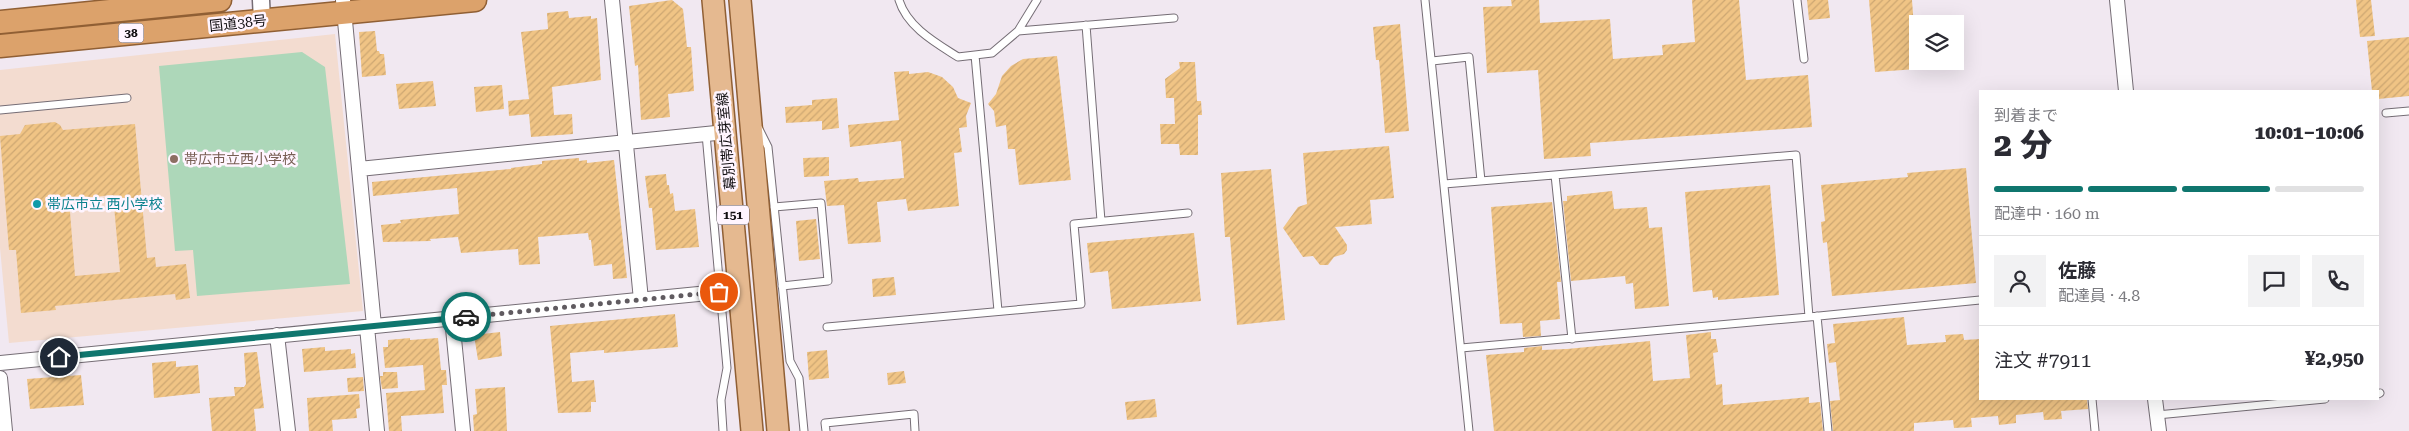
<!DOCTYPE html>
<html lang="ja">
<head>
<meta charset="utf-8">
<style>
	:root { --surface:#fff; --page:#f2f2f3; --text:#2b2b33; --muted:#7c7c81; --line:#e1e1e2; --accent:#0f766e }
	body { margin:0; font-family:"Roboto Serif","Noto Sans JP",serif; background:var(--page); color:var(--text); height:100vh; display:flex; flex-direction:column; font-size:19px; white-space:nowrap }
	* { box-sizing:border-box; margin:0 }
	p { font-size:16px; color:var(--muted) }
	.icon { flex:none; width:28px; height:28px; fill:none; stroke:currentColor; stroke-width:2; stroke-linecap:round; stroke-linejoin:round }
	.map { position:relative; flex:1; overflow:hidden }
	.drawer { position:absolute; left:1979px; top:90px; width:400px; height:310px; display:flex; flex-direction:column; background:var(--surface); border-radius:0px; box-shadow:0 5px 20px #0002 }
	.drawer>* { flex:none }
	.tools { position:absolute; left:1909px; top:15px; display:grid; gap:10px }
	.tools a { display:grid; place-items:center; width:55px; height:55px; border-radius:0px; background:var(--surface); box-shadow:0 5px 20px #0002; font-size:25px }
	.pin { position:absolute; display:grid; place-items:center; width:42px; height:42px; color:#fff; margin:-21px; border:2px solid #fff; border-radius:50%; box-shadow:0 1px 5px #0007 }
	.courier { position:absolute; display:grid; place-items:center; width:50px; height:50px; margin:-25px; border:4px solid #0f766e; border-radius:50%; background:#fff; color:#222; box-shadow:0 1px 6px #0007 }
	.overview em { font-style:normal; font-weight:800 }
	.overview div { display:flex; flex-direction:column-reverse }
	.overview { display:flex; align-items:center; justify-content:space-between; height:85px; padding:0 15px }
	h1 { font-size:32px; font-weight:800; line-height:38px }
	.bar { display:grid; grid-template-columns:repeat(4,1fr); gap:8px 5px; align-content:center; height:60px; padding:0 15px }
	.bar i { height:6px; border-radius:4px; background:var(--line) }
	.bar .active { background:var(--accent) }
	.bar p { grid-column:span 4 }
	.line { display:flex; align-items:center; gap:12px; padding:0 15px; border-top:1px solid var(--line) }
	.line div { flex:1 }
	.round { display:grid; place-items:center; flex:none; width:52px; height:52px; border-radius:0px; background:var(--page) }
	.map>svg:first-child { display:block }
	.education { fill:#f3dcd0 }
	.pitch { fill:#add7b9 }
	.building { fill:url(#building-hatch); fill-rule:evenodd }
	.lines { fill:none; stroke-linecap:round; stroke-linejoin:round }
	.service-casing { stroke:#756d75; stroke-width:9 }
	.minor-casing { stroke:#756d75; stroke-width:16 }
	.tertiary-casing { stroke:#756d75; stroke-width:19 }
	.primary-casing { stroke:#905f34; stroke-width:24 }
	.trunk-casing { stroke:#905f34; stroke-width:25 }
	.service { stroke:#fff; stroke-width:7 }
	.minor { stroke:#fff; stroke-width:14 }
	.tertiary { stroke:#fff; stroke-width:16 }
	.primary { stroke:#e5b990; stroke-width:21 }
	.trunk { stroke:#dca26b; stroke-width:22 }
	.done { stroke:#605b60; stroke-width:5; stroke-dasharray:0 9 }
	.route { stroke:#0f766e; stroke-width:6 }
	.education-dot { fill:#8d6e63; stroke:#fff5ff; stroke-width:2 }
	.culture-dot { fill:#0f9aa8; stroke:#fff5ff; stroke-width:2 }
	.labels { text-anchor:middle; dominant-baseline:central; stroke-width:5; stroke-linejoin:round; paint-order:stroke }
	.shield { fill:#fff5ff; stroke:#595459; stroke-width:1 }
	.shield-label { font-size:12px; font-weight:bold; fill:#120f12 }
	.street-label { font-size:14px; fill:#120f12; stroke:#fff5ff }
	.education-label { font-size:14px; fill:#785e54; stroke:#fff5ff; text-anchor:start }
	.culture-label { font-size:14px; fill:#0d838f; stroke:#fff5ff; text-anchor:start }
</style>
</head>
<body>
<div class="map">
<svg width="2409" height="431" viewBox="0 0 2409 431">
	<defs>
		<pattern id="building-hatch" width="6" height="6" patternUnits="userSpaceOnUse" patternTransform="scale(1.25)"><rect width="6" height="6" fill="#f0c485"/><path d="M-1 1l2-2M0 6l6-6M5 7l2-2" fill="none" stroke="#cda772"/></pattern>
	</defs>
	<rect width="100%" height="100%" fill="#f1e8f1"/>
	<path class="education" d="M335,34l28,277 -354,32 -9,-95v-178z"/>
	<path class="pitch" d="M302,52l23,15 25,217 -153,12 -4,-46 -18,1 -16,-185z"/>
	<path class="building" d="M672,0l11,9 4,38h4l3,44 -26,3 2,23 -29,3 -3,-55 -3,1 -6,-60z
		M1511,0h28l1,23 70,-4 3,40 50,-4 -1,-10 33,-3 -3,-42h47l7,80 62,-5 4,52 -222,16 1,13 -47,3 -6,-89 -51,3 -4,-66 29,-1z
		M1807,0h21l2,18 -21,2z
		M1869,0h43l5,69 -42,3z
		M2356,0h15l4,36 -15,1z
		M568,11l1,7 22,-2v3l6,-1 4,62 -49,7 2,28 18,-1 1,20 -42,3 -2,-23 -20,2 -1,-15 21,-2 -8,-67 27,-3 -1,-16z
		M1400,24l9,107 -24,2 -6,-73h-3l-3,-33z
		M375,31l2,20h2l1,3h4l2,21 -24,2 -3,-45z
		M2409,37v59l-31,3v-8h-6l-5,-50z
		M1057,56l14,124 -52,5 -4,-36h-7l-2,-24 -10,2 -2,-16 -6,-7 8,-10 6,-18 9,-10 12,-7z
		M1179,62h16l2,39h4l1,14h-4v40h-18l-1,-11h-18l-1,-20h15l-1,-26h-8l-1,-19 15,-11z
		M909,71v3l19,-2 14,5 11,10 5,11 13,5 -5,13 1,11 -8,1 3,24 -8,1 5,53 -51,5 -2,-12 -29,3 4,40 -33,2 -4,-39 -17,1 -3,-25 34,-3 1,4 45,-4 -3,-37 -51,6 -2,-22 51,-5 -5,-48z
		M433,81l3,25 -37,3 -3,-25z
		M502,85l2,24 -28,3 -2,-25z
		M837,98l2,30 -17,2v-9l-36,2 -1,-16 27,-2v-5z
		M55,122l5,3 3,5 72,-6 12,134 8,-1 1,10 30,-3 4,34 -14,2 -1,-6 -120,12 1,4 -35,3 -5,-63h-7l-9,-114 20,-2 5,-9zM113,195l7,77 -45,4 -6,-77z
		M1389,146l5,52 -24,2 2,24 -37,3 12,18v5l-3,4 -10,3 -6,8h-8l-7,-9 -10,1 -20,-29 15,-21 9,-3 -4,-51z
		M829,157v19l-25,1 -1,-19z
		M579,158v3l8,-1v3l27,-3 13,118 -14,1 -1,-15 -18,2 -3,-26h-2l-1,-7 -50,4 2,27 -21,1 -1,-16 -57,4 -3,-16 -28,2 1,2 -48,1 -2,-17 20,-2 -1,-3 59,-6 -2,-26 -84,8 -1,-14 139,-13v-1l31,-4v-3z
		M1966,168l10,115 -144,13 -5,-54 -4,1 -2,-21 4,-1 -4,-36 87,-8 -1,-4z
		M1271,169l14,151 -48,5 -7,-88h-5l-4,-64z
		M666,174l1,11h2l1,9 3,-1 2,18 20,-2 4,38 -43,3 -4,-42h-3l-4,-32z
		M1770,185l9,110 -61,5v-3l-5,1 -1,-8 -19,2 -8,-100z
		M1612,191l2,18 33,-2 2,21 13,-1 7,79 -34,3 -2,-26 -7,1 -1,-8 -54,5 -8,-80h4v-5z
		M1552,202l9,80h-4l3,37 -20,2 1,15 -18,1 -1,-14 -22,1 -9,-117z
		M816,219l4,40 -21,2 -3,-40z
		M1194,233l7,68 -89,8 -4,-38 -18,2 -3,-30z
		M894,277l2,18 -23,2 -1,-18z
		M675,314l3,33 -74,6v-3l-34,3 2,29 22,-2 2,22h-5v10l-33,1 -8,-87z
		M1904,317l3,28 39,-3 -1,-7 18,-1 1,6 16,-1v60h107l1,10 -27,2 1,8 -18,1 -1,-8 -27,3v8l-17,2 -1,-9 -27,2 1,9 -18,1 -1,-8 -39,3v8h-81l-3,-30 10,-1 -4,-38 -7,1 -2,-19 8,-1 -2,-19z
		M500,332l2,24 -24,4 -4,-25z
		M1711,332v7h5l2,13 -5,1 3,32 6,-1 1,21 86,-8v6l11,-1 3,29h-329l-8,-76 38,-3v-4l18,-2v4l25,-1 83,-8 3,40 37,-3 -4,-43z
		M410,338v2l28,-2 3,32h5l1,15h-5l2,28 -43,3 1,15h-13l-3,-38 39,-3 -2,-25 -38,3 -2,-21h5v-7z
		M325,347v4l26,-2v5l4,-1 1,15 -52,4 -2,-23z
		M827,350l2,28 -20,2 -2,-28z
		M257,352l7,56 -10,1 2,22h-44l-3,-33 26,-2 -1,-9h10l2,-3 -2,-31z
		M176,361v6l22,-2 2,28 -46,5 -2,-35z
		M904,371l2,12 -18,2 -1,-12z
		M383,372h14l1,16 -16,1 -2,-13h3z
		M81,375l3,30 -54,4 -3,-30z
		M363,377l1,14 -16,1 -1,-14z
		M505,387l2,44h-33l-1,-16 4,-1 -2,-25z
		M359,394l1,14 -4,1 1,9 -25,2 1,11h-24l-2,-33z
		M1155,399l2,18 -30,3 -2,-18z"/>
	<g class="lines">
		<defs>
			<path id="service" d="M899,0c8,27 37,43 59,57l34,-4 26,-22 19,-31
				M1425,0l44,431
				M1797,0l7,59
				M1086,25l15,196
				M1018,31l156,-13
				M975,55l23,256
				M1432,61l37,-4 12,124
				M0,110l127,-12
				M2386,113l23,-2
				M759,129l9,18 22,214 9,17 5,53
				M706,134l21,234 -6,32 2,31
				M1555,175l17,164
				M1444,184l352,-29 13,162 -348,31
				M774,207l47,-4 7,78 -46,5
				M1817,316l11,115
				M1809,317l171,-17
				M827,327l254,-23 -7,-80 114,-11
				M2378,394l2,-1
				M2092,399l3,32
				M2157,415l168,-16
				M826,431l-1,-8 89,-9 1,17"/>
			<path id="minor" d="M343,0l31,326
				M612,0l29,300
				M2117,0l9,91
				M359,169l367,-37
				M452,318l11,113
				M367,327l10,104
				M277,335l11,96
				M0,363l739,-73
				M0,378l5,53
				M2155,399l4,32"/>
			<path id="tertiary" d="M261,0l1,21"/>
			<path id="primary" d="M713,0l39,431
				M740,0l38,431"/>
			<path id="trunk" d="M0,22l220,-22
				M0,46l475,-46"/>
		</defs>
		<use href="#service" class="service-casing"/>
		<use href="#minor" class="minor-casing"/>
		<use href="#tertiary" class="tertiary-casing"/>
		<use href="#primary" class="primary-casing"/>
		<use href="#trunk" class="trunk-casing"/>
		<use href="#service" class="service"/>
		<use href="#minor" class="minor"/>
		<use href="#tertiary" class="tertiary"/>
		<use href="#primary" class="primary"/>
		<use href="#trunk" class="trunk"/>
	</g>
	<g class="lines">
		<path class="done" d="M466,317l253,-25"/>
		<path class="route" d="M59,357l407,-40"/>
	</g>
	<circle class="education-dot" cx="174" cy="159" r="5"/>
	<circle class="culture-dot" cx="37" cy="204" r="5"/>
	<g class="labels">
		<g class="shield">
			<rect x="118.5" y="23.5" width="25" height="19" rx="4"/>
			<rect x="717" y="205.5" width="32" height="19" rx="4"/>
		</g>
		<g class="shield-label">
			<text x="131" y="33">38</text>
			<text x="733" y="215">151</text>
		</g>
		<g class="street-label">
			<text transform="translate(238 23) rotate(-6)">国道38号</text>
			<text transform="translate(726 141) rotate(-95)">幕別帯広芽室線</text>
		</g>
		<g class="education-label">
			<text x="184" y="159">帯広市立西小学校</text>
		</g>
		<g class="culture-label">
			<text x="47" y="204">帯広市立 西小学校</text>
		</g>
	</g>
</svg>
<div class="tools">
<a><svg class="icon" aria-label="layers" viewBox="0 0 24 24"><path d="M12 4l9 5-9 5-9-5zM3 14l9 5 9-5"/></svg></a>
</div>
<div class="pin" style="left:719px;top:292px;background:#ea580c"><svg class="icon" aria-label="bag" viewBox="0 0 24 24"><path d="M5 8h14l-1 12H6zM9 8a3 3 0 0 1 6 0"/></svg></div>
<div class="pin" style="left:59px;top:357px;background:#1f2937"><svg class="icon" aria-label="home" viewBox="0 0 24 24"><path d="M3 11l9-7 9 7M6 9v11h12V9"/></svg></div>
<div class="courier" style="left:466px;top:317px"><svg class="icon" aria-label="car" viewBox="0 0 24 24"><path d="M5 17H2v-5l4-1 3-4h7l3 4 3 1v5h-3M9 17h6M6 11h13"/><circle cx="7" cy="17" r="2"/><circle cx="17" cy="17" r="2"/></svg></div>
<section class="drawer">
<div class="overview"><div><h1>2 分</h1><p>到着まで</p></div><em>10:01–10:06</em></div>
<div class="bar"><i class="active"></i><i class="active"></i><i class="active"></i><i></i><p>配達中 · 160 m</p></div>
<div class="line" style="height:90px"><a class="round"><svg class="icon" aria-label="person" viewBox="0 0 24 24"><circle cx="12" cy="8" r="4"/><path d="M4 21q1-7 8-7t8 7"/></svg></a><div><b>佐藤</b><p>配達員 · 4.8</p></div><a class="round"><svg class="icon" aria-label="chat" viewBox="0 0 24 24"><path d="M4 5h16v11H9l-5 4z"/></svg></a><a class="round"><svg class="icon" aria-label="phone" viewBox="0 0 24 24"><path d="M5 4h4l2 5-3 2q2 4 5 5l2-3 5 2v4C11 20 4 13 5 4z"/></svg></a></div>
<div class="line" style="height:65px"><div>注文 #7911</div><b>¥2,950</b></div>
</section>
</div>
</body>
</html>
